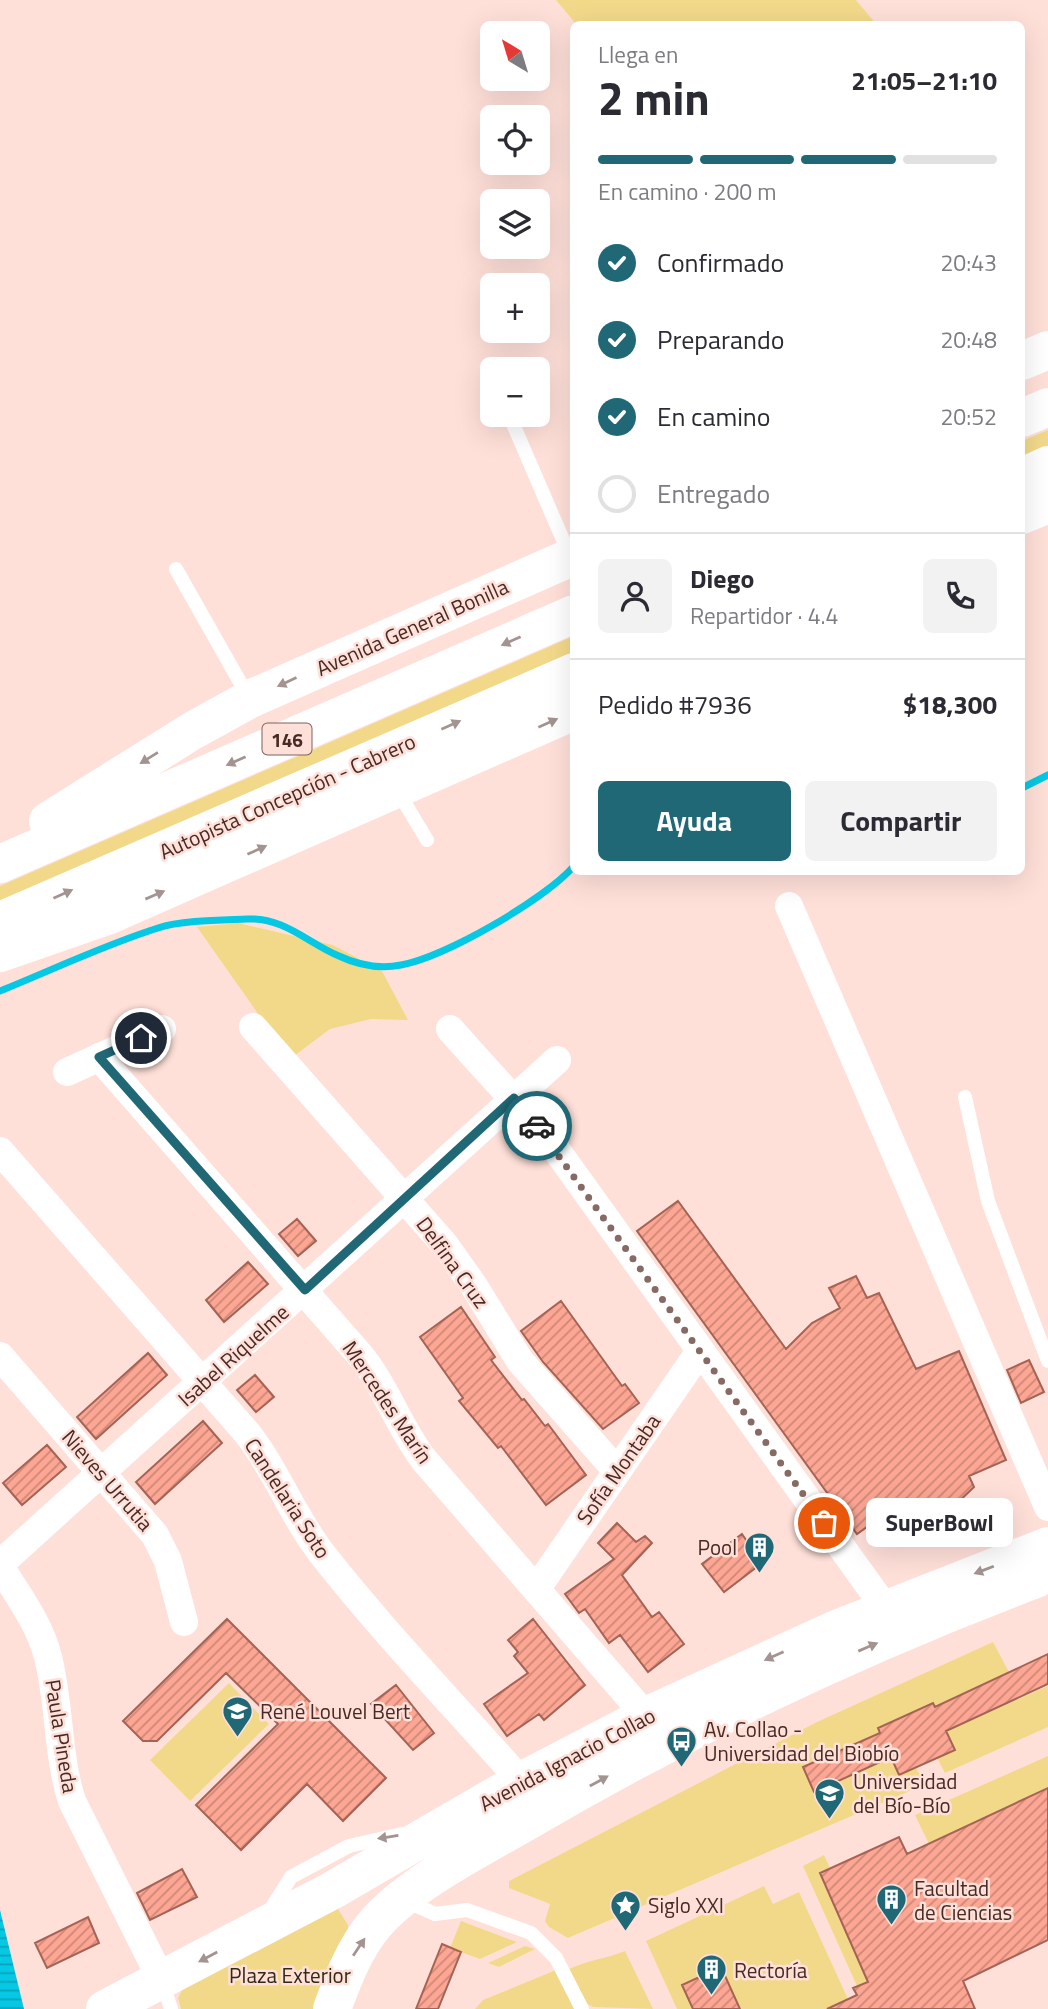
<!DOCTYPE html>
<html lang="es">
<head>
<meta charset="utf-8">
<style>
	:root { --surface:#fff; --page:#f2f2f3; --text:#2b2b33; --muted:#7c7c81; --line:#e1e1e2; --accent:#206876 }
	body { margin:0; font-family:"Titillium Web",sans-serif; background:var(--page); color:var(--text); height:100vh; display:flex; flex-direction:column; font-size:26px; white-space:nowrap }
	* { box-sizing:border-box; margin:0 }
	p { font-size:23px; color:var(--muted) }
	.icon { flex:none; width:38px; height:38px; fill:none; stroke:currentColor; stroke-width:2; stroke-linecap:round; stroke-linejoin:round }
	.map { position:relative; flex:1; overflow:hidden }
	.details { position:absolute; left:570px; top:21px; width:455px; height:854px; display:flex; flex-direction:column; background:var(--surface); border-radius:10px; box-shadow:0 7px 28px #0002 }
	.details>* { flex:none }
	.needle { width:46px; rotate:322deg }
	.buttons { position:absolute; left:480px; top:21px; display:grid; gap:14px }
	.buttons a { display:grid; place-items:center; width:70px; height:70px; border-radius:10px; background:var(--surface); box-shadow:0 7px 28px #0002; font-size:35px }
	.pin { position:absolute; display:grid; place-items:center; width:60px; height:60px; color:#fff; margin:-30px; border:4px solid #fff; border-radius:50%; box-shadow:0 2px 7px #0007 }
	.courier { position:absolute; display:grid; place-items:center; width:70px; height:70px; margin:-35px; border:5px solid #206876; border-radius:50%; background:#fff; color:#222; box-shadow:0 2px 9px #0007 }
	.bubble { position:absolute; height:49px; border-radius:10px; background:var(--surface); box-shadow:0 7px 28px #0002; font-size:23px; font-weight:700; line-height:49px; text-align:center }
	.overview em { font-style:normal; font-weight:700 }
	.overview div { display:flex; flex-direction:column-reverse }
	.overview { display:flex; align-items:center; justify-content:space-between; height:119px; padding:0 28px }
	h1 { font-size:46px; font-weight:700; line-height:52px }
	.bar { display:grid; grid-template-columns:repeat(4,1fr); gap:10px 7px; align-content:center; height:84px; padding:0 28px }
	.bar i { height:9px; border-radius:5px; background:var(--line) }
	.bar .selected { background:var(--accent) }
	.bar p { grid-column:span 4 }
	.line { display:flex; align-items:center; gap:18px; padding:0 28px; border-top:2px solid var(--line) }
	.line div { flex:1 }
	.round { display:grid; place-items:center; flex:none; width:74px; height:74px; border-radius:10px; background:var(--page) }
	ol { padding:0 28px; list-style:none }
	li { display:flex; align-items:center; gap:21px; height:77px }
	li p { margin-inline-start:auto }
	li .icon { padding:7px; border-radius:50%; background:var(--accent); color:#fff; stroke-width:4 }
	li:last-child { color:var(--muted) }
	li i { width:38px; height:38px; border:4px solid var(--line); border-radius:50% }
	.cta { display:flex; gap:14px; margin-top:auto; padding:14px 28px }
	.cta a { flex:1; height:80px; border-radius:10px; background:var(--accent); color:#fff; font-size:28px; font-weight:700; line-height:80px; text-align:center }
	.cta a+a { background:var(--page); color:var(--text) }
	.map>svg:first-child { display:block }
	.green { fill:#f2d98a }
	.water { fill:url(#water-rules) }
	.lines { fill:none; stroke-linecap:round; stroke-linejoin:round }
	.stream { stroke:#05c8e4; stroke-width:7 }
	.building { fill:url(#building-hatch); stroke:#a56355; stroke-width:2 }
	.lane { stroke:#fff; stroke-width:14 }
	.street { stroke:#fff; stroke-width:28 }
	.secondary { stroke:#fff; stroke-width:38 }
	.highway { stroke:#fff; stroke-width:38 }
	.oneway { fill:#a39492 }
	.done { stroke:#876a63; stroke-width:7; stroke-dasharray:0 12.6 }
	.route { stroke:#206876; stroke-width:9 }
	.labels { text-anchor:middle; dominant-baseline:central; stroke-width:5; stroke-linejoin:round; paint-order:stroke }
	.shield { fill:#ffe0d9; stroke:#7e615a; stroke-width:2 }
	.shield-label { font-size:19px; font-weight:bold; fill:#472a24 }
	.street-label { font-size:21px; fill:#472a24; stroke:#ffe0d9 }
	.poi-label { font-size:21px; fill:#472a24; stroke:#ffe0d9; text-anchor:start }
	.park-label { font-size:21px; fill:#2f2916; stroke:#ffe0d9 }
</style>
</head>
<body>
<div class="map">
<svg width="1048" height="2009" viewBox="0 0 1048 2009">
	<defs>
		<pattern id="water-rules" width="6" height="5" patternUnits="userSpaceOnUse" patternTransform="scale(1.75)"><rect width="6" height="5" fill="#05c8e4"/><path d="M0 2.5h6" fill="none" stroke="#08a3b9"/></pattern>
		<pattern id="building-hatch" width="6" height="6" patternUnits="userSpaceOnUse" patternTransform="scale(1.75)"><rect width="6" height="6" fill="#fca693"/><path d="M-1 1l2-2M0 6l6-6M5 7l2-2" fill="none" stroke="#ce8778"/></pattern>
	</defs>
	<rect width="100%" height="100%" fill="#ffe0d9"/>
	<path class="green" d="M556,0h300l20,24h-300z
		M1048,430v19l-26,11v-19z
		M574,636v19l-574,250v-19z
		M238,923l95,22 49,26 26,49 -37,-1 -41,10 -40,30 -93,-132z
		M993,1642l16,30 -74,35 -2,-4 -55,25 2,5 -77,35 11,24 77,-35 8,18 17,-7 10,16 -358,154 -19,-11 -4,-6 5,-17 -41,-16v-7l308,-159z
		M229,1683l40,41 -79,77 -40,-41z
		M1048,1686v41l-103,46 -8,-15 17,-8 -8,-19z
		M1048,1756v32l-119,56 -14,-29z
		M824,1855l6,13 -10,6 48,108 -11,4 -54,-120z
		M764,1886l9,18 26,-12 49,107 -21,10h-87l-19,-42 -39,18 11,24h-16l-31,-68z
		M338,1909l10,16v12l-35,72h-132l-3,-11 4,-8z
		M461,1921l56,21 -37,17 -30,-11z
		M525,1946l10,3 -36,18 -11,-4z
		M625,1951l28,58 -60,-2 -7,-4 -19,-33c20,-10 38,-11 58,-19z
		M556,1970l18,39h-99l8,-9z"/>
	<path class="water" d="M0,1910l24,99h-24z"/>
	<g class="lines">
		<path class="stream" d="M1022,788l26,-13
			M0,991c52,-21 104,-46 158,-63 23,-8 64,-8 89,-9 37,-2 61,24 92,37 19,9 41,13 62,9 44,-8 143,-65 173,-99"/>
	</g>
	<path class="building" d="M678,1201l108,148 26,-26 28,-15 -11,-20 27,-12 11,22 12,-5 37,76 43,-18 47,109 -37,16 5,11 -46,44 -22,-32 -49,35 -220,-303z
		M297,1219l19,22 -18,15 -19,-22z
		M248,1262l20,22 -44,38 -18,-22z
		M561,1301l61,85 3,-2 14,19 -36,26 -60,-67 -22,-31z
		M461,1307l34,50 -4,3 31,40 2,-1 21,27 3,-2 38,51 -40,30 -45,-59 -3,2 -39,-47 4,-3 -43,-61z
		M148,1353l19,22 -71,64 -19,-22z
		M1029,1360l15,32 -23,11 -14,-33z
		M255,1375l19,22 -18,15 -19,-22z
		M203,1421l19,22 -67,61 -19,-22z
		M47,1445l19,22 -44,38 -19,-22z
		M617,1523l19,19 9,-6 7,7 -30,32 30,42 7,-5 25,32 -36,28 -28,-37 -11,8 -24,-34 -6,4 -14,-19 49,-35 -16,-16z
		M742,1534l20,29 -38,29 -22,-28z
		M227,1619l159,159 -43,43 -36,-37 -66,66 -45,-45 82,-81 -52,-51 -69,68h-14l-20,-20z
		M533,1619l52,66 -41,35 -5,-6 -32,22 -23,-32 44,-31 -14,-17 4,-4 -10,-12z
		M1048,1654v30l-102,47 9,19 -56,25 -8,-18 -77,35 -11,-25 77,-34 -2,-5 55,-25 2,4z
		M396,1685l38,48 -21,17 -42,-46z
		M1048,1788v152l-85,41 12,28h-148l30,-14 -4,-7 15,-6 -48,-109 79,-36 8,17z
		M182,1869l15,28 -47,23 -13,-27z
		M88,1917l11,26 -52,25 -12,-25z
		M442,1944l19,8 -23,57h-22z
		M721,1967l19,42h-47l-11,-24z"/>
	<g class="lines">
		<path class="lane" d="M513,424l57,132
			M176,569l73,129
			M397,790l30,50
			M965,1097l23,104 60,160
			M404,1900l31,14 32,-4 64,23 25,25 26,51
			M269,1912l22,-35 58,-31 53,-12
			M162,1981l9,28"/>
		<path class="street" d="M789,906l259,601
			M253,1027l192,218 29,41 46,75 97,110
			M450,1029c35,40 72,78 105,119l331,461
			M99,1057l260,297c27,32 40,74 66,107l221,255
			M67,1072l95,-43
			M0,1151l247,282c30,38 46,84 76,122 62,79 132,151 198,226
			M0,1356l155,179 13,26 16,61
			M0,1564l557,-504
			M0,1566c17,28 40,58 48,91 12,47 9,98 24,144l90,180
			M537,1588l163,-237"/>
		<path class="secondary" d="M1022,361l26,-11
			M1022,515l26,-11
			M250,699l324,-143
			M396,789l178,-78
			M105,2009l228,-119 188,-109 125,-65 188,-86 214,-84
			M332,2009c11,-30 22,-60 43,-85 33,-39 104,-75 149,-101 164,-96 334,-177 512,-244"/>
		<path class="highway" d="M1022,418l26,-11
			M1022,477l26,-12
			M48,821l144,-90 58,-32
			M0,864l574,-250
			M0,921l574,-249
			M0,953l107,-37 289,-127"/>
	</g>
	<defs><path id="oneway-solid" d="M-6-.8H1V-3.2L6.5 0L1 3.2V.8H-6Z" transform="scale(1.75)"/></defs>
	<g class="oneway">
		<use href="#oneway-solid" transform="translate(511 641) rotate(156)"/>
		<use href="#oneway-solid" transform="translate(287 682) rotate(155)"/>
		<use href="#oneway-solid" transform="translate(548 723) rotate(-24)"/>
		<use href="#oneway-solid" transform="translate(451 725) rotate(-24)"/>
		<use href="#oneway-solid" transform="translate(149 758) rotate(148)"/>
		<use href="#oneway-solid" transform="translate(236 761) rotate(156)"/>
		<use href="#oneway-solid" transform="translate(257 850) rotate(-24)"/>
		<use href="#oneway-solid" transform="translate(63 894) rotate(-24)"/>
		<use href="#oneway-solid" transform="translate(155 895) rotate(-23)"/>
		<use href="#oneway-solid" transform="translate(984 1570) rotate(159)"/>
		<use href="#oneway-solid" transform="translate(868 1647) rotate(-23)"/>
		<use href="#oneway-solid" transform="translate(774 1656) rotate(156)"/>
		<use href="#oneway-solid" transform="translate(599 1781) rotate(-29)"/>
		<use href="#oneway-solid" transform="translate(388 1837) rotate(171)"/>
		<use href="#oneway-solid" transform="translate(359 1947) rotate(-56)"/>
		<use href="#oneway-solid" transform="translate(208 1957) rotate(152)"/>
	</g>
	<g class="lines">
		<path class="done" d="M537,1126l287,397"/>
		<path class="route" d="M141,1038l-42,19 206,233 209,-192 23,28"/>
	</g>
	<defs>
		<symbol id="building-pin" viewBox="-11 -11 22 30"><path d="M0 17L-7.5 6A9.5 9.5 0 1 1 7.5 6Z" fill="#206876" stroke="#ffe0d9"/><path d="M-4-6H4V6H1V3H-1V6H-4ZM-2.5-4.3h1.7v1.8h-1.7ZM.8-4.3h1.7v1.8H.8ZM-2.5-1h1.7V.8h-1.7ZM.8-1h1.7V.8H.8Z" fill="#fff"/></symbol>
		<symbol id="school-pin" viewBox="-11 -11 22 30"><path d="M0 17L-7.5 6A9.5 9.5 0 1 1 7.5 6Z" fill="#206876" stroke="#ffe0d9"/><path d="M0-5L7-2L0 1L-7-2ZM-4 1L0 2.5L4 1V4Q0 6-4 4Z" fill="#fff"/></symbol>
		<symbol id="bus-pin" viewBox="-11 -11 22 30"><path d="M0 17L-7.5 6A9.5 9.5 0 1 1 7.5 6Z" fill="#206876" stroke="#ffe0d9"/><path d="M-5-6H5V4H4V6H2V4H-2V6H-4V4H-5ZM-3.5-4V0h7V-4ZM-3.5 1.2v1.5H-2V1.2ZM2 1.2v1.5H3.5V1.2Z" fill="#fff"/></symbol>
		<symbol id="university-pin" viewBox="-11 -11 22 30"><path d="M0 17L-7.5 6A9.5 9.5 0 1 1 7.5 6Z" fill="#206876" stroke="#ffe0d9"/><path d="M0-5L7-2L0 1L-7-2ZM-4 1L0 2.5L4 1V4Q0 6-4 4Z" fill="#fff"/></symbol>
		<symbol id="sight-pin" viewBox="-11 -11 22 30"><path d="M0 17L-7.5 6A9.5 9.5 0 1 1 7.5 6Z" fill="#206876" stroke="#ffe0d9"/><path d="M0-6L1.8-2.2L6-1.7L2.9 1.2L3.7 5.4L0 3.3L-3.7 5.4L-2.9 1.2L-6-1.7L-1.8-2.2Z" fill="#fff"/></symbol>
	</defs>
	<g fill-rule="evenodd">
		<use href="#building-pin" x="742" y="1530" width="35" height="47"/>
		<use href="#school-pin" x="220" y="1694" width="35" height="47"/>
		<use href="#bus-pin" x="664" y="1724" width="35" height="47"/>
		<use href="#university-pin" x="812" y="1776" width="35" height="47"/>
		<use href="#building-pin" x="874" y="1882" width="35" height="47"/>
		<use href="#sight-pin" x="608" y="1888" width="35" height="47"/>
		<use href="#building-pin" x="694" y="1952" width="35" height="47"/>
	</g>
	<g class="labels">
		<rect class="shield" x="262.5" y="723.5" width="49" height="31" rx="5"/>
		<g class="shield-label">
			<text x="287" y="739">146</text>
		</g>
		<g class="street-label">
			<text transform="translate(412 627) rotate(-24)">Avenida General Bonilla</text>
			<text transform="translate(287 796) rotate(-24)">Autopista Concepción - Cabrero</text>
			<text transform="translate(453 1262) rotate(54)">Delfina Cruz</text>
			<text transform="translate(233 1355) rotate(-42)">Isabel Riquelme</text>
			<text transform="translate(388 1402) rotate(56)">Mercedes Marín</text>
			<text transform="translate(618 1469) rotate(-55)">Sofía Montaba</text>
			<text transform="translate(108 1480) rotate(49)">Nieves Urrutia</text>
			<text transform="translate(288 1498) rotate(57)">Candelaria Soto</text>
			<text transform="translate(62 1736) rotate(81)">Paula Pineda</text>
			<text transform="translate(567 1759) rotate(-28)">Avenida Ignacio Collao</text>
		</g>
		<g class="poi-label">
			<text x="737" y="1547" text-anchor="end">Pool</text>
			<text x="260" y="1711">René Louvel Bert</text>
			<text x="704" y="1729">Av. Collao -<tspan x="704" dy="24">Universidad del Biobío</tspan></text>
			<text x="853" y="1781">Universidad<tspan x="853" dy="24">del Bío-Bío</tspan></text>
			<text x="914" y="1888">Facultad<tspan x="914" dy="24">de Ciencias</tspan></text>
			<text x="648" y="1905">Siglo XXI</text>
			<text x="734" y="1970">Rectoría</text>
		</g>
		<g class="park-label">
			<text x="290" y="1975">Plaza Exterior</text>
		</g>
	</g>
</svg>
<div class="buttons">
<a><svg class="needle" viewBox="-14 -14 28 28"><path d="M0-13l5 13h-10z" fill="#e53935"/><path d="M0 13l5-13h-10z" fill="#7c7c81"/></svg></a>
<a><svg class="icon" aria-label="locate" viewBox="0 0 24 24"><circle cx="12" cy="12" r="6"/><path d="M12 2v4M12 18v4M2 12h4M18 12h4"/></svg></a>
<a><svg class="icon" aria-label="layers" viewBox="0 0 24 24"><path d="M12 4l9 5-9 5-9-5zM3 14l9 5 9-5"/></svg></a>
<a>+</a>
<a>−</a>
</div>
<div class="pin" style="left:824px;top:1523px;background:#ea580c"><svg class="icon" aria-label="bag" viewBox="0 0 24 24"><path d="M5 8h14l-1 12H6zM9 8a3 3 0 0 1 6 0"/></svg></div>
<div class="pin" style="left:141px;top:1038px;background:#1f2937"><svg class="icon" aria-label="home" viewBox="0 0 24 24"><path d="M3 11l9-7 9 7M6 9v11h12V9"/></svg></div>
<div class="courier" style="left:537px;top:1126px"><svg class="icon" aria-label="car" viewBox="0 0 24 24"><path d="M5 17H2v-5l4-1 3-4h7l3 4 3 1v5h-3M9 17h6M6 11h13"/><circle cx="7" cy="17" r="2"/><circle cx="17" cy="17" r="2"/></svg></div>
<div class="bubble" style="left:866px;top:1498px;width:147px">SuperBowl</div>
<section class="details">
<div class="overview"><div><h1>2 min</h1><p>Llega en</p></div><em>21:05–21:10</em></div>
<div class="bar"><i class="selected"></i><i class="selected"></i><i class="selected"></i><i></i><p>En camino · 200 m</p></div>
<ol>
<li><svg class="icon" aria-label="check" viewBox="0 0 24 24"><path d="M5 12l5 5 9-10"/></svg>Confirmado<p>20:43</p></li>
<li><svg class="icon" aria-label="check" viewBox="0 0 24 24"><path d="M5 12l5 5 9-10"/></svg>Preparando<p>20:48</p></li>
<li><svg class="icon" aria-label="check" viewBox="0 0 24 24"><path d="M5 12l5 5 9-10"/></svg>En camino<p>20:52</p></li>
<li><i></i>Entregado</li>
</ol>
<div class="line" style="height:126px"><a class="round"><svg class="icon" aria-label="person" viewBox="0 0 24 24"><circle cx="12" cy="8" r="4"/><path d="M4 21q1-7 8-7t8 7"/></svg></a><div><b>Diego</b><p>Repartidor · 4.4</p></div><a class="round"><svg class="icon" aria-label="phone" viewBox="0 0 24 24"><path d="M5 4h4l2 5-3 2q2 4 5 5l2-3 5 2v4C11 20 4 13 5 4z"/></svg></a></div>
<div class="line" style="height:91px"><div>Pedido #7936</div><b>$18,300</b></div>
<div class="cta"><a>Ayuda</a><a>Compartir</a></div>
</section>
</div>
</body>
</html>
